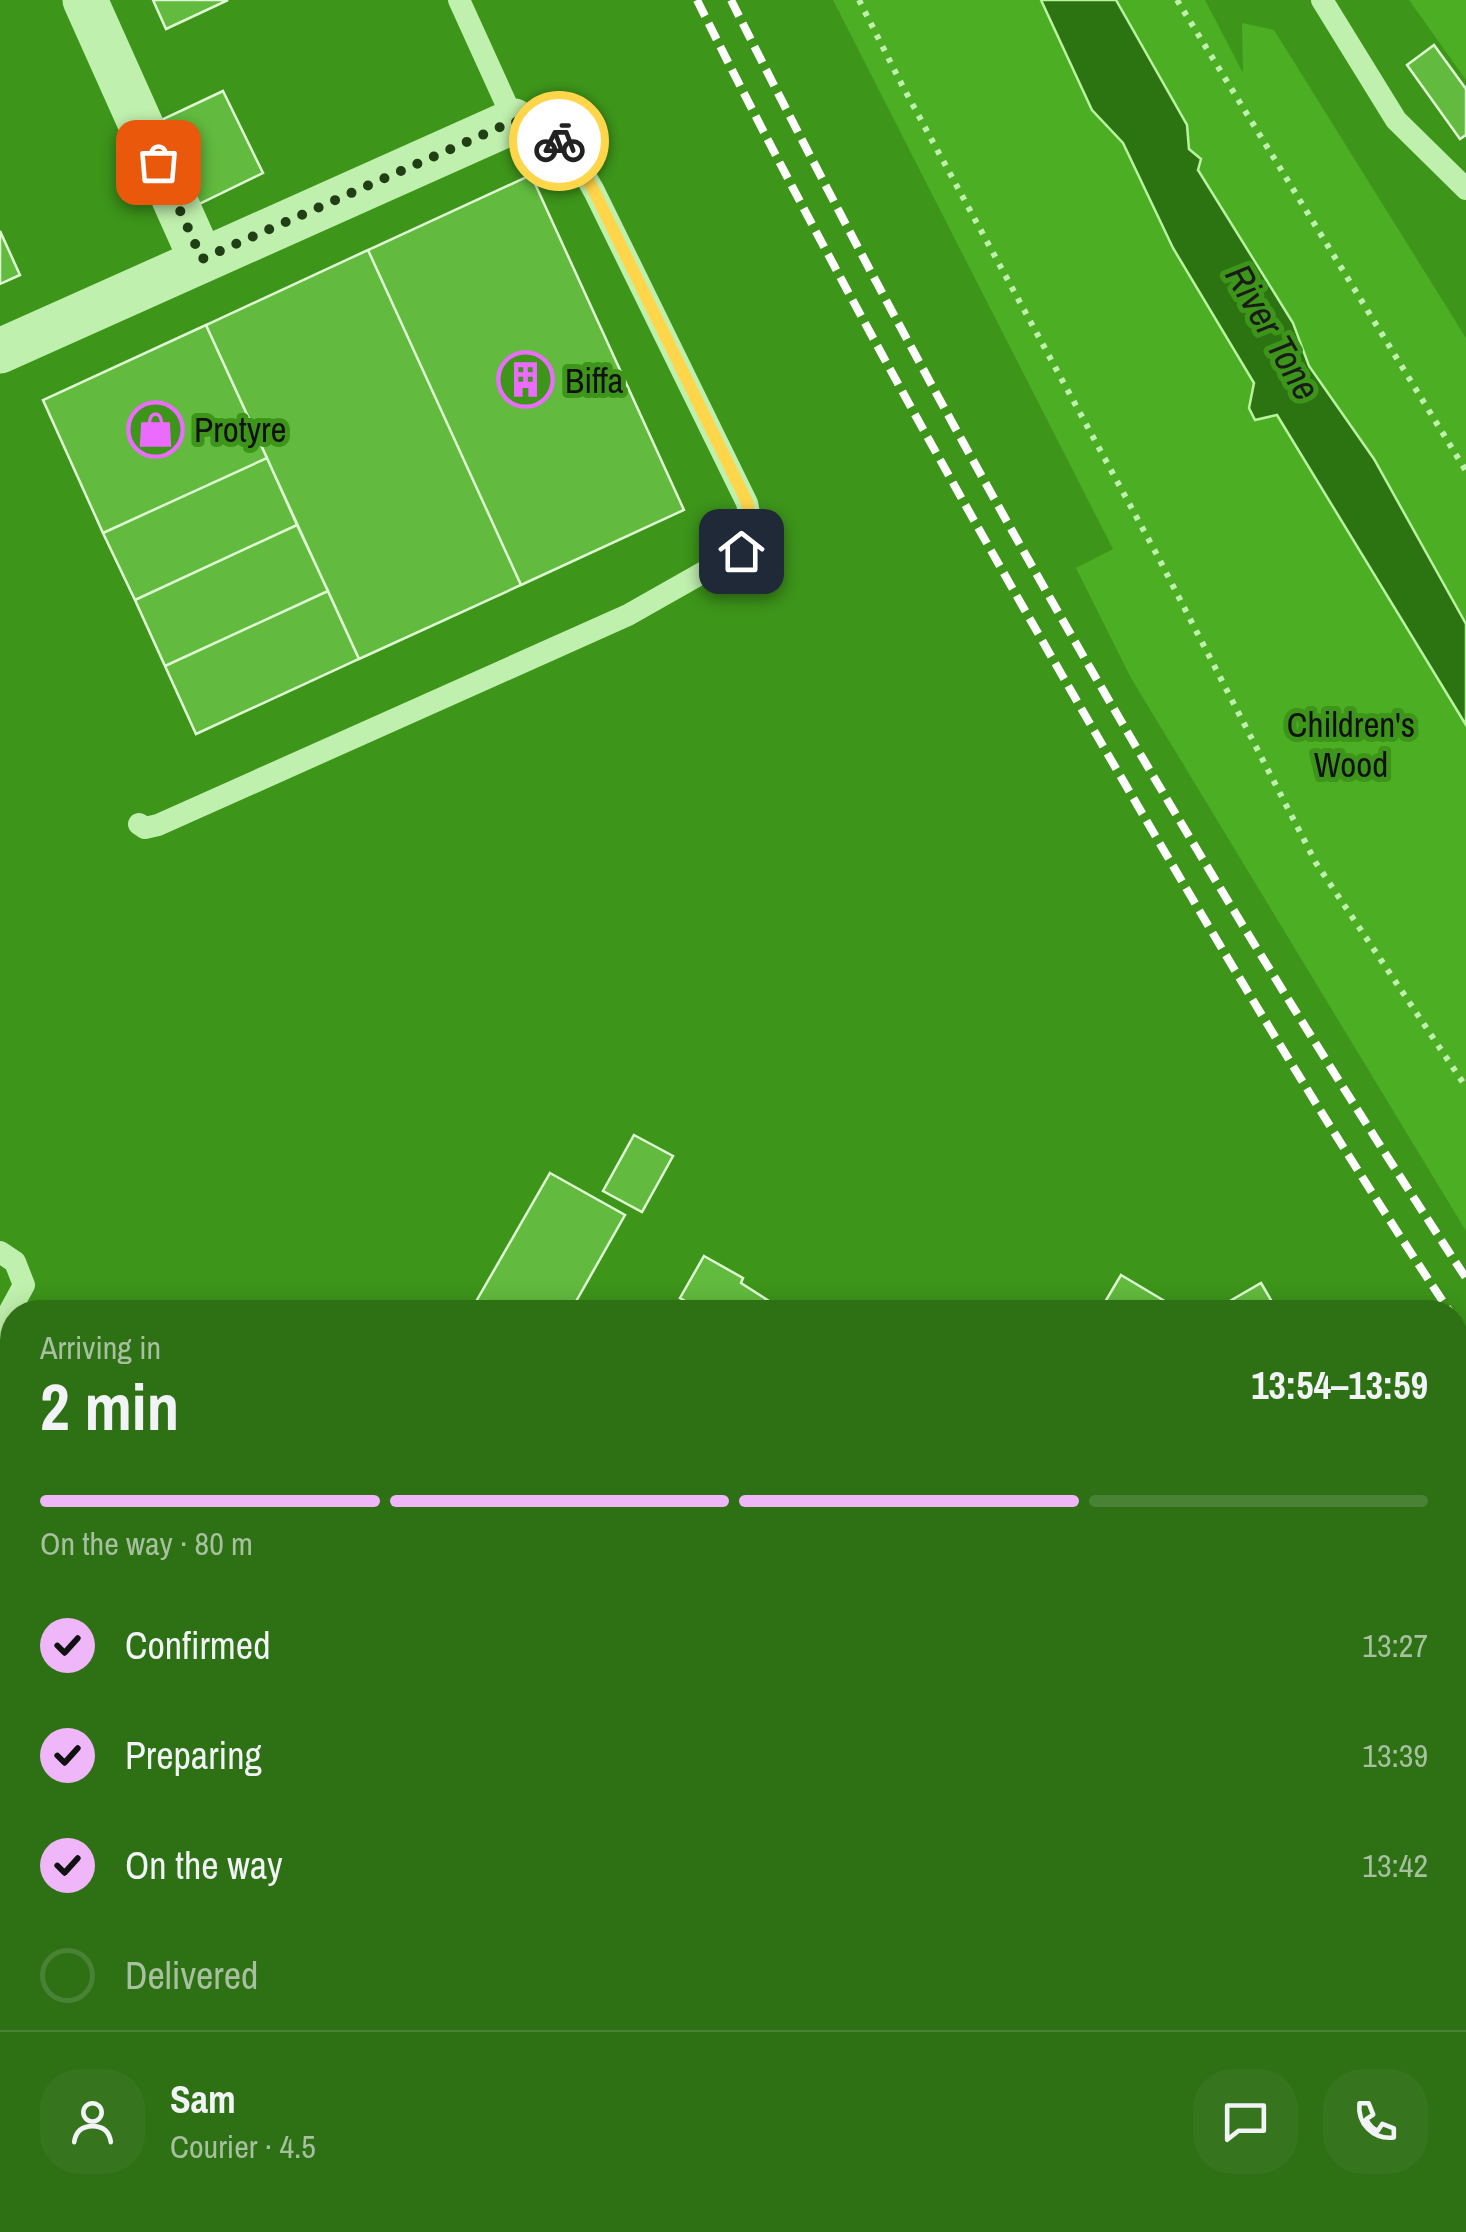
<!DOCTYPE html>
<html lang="en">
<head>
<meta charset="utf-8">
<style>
	:root { --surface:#2e7014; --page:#36751d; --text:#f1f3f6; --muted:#a7c1a0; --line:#498234; --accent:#efb6fa }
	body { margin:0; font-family:"Archivo Narrow",sans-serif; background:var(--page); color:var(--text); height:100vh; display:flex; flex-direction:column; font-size:38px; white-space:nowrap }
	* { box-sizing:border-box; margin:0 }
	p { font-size:32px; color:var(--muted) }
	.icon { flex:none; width:55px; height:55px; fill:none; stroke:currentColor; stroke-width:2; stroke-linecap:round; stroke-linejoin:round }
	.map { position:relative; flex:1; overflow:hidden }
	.side { position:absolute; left:0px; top:1300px; width:1468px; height:932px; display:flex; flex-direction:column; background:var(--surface); border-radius:40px 40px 0 0; box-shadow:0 5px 25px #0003 }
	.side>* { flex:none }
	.pin { position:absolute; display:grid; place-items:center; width:85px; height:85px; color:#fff; margin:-42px; border-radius:20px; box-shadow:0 5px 15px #0006 }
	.courier { position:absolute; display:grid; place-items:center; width:100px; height:100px; margin:-50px; border:8px solid #ffd54a; border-radius:50%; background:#fff; color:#222; box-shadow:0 2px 12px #0007 }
	.overview em { font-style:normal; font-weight:800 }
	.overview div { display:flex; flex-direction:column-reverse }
	.overview { display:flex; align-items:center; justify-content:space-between; height:170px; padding:0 40px }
	h1 { font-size:65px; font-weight:800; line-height:75px }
	.bar { display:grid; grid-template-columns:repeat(4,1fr); gap:15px 10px; align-content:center; height:120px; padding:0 40px }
	.bar i { height:12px; border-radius:8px; background:var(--line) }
	.bar .on { background:var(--accent) }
	.bar p { grid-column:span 4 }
	.line { display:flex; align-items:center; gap:25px; padding:0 40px; border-top:2px solid var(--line) }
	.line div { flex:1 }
	.round { display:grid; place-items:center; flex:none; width:105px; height:105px; border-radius:40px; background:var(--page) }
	ol { padding:0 40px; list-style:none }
	li { display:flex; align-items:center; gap:30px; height:110px }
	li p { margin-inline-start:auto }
	li .icon { padding:10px; border-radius:50%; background:var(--accent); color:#111; stroke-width:4 }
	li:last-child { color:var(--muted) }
	li i { width:55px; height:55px; border:5px solid var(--line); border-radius:50% }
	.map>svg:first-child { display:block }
	.green { fill:#4cae23 }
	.water { fill:#2c7311; stroke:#b9f2a0; stroke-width:2.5 }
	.building { fill:#62bb3e; stroke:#dffbd3; stroke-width:2.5 }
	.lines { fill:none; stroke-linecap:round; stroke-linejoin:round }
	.path { stroke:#c0f0ad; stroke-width:6; stroke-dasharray:5 8; stroke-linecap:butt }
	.service { stroke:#c0f0ad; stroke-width:22 }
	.minor { stroke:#c0f0ad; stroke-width:45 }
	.tertiary { stroke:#c0f0ad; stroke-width:55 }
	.rail { stroke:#fff; stroke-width:8; stroke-dasharray:18 8; stroke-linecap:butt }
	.done { stroke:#203f14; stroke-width:10; stroke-dasharray:0 18 }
	.route { stroke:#ffd54a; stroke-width:12 }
	.labels { text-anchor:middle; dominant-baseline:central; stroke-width:10; stroke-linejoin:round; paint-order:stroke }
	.poi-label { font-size:35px; fill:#111; stroke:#3d951a; text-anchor:start }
	.park-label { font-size:35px; fill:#111; stroke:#3d951a }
	.water-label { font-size:38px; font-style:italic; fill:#1a1c19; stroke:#3d951a }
</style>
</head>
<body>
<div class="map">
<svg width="1466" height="2232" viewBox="0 0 1466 2232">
	<rect width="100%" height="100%" fill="#3d951a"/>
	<path class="green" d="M833,0h208l51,110 31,33 50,105 81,135 -5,25 6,11 22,-4 189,310v506l-335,-553 -55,-110 37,-19z
		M1116,0h89l38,73 -1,-50 32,7 192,308v286l-92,-165 -65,-93 -16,-43 -95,-153 3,-11 -12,-10 -2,-24z
		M1409,0h57v80z"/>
	<path class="water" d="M1041,0h75l71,125 2,24 12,10 -3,11 95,153 16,43 65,93 92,165v101l-189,-310 -22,5 -6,-12 5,-25 -81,-135 -50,-105 -31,-33z
		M0,2157l12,7v56h105l22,12h-139z"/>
	<path class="building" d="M153,0h75l-62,29z
		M1434,45l32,44v46l-6,4 -53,-74z
		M223,91l40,82 -64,31 -40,-83z
		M531,175l153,335 -163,75 -153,-335z
		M0,231l20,44 -20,9z
		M368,250l153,335 -162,74 -153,-334z
		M206,325l61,133 -164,75 -60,-133z
		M267,458l30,67 -162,75 -32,-67z
		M297,525l31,66 -163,75 -30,-66z
		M328,591l31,68 -163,75 -31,-68z
		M634,1135l39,21 -31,56 -39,-21z
		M550,1173l75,42 -55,97h-100z
		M704,1256l39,22 -2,5 45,29h-98l4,-7 -12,-7z
		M1121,1275l62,37h-84z
		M1261,1283l17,29h-67z
		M0,1761l12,7v100l-12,21z
		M12,1868v122l-12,-7v-94z
		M1455,1881l11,6v69l-11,-6z
		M1455,1950l11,6v54l-11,-6z
		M1455,2004l11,6v42l-5,9 -6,-3z
		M1466,2086v32l-11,-5z
		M1455,2113l11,5v90l-11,-6z
		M1455,2202l11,6v24h-77l6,-12h60z
		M1185,2220h80l-7,12h-65l-11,-6z
		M1265,2220h93l11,6 -3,6h-108z"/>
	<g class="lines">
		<path class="path" d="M859,0l43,85 254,468 160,310 150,224
			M1177,0l289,471
			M0,2144l12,7
			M141,2220l22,12"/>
		<path class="service" d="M1322,0l74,120 70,69
			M139,824l6,4 13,-3 470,-210 113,-64c11,-18 10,-29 6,-48l-153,-312c-23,-41 -34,-55 -80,-70l-55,-121
			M0,1252l15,10 9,23 -24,44"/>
		<path class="minor" d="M85,0l116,259
			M0,351l514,-230
			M1031,2220l20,12"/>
		<path class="tertiary" d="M0,1630l12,7
			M770,2232l15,-12"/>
		<path class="rail" d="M697,0c116,234 243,463 373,689 122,211 245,421 380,623
			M731,0c220,440 465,867 735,1278
			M1455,1320l11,16"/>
	</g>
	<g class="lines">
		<path class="done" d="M158,162l44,97 312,-138 45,20"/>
		<path class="route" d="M559,141l12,9 23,41 153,311c4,20 5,31 -6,49"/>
	</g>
	<defs>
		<symbol id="building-ring" viewBox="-11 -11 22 22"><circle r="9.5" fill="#3d951a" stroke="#ec6bff" stroke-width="1.5"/><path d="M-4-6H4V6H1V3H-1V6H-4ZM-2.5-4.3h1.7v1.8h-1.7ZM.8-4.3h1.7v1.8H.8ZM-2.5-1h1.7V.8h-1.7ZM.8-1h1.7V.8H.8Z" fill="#ec6bff"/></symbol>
		<symbol id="shop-ring" viewBox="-11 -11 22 22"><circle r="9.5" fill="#3d951a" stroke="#ec6bff" stroke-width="1.5"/><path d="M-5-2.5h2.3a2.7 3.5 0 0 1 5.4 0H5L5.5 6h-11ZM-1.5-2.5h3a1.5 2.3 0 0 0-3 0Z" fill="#ec6bff"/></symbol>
	</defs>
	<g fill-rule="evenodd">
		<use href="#building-ring" x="494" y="348" width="63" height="63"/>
		<use href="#shop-ring" x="124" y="398" width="63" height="63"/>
	</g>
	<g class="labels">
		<g class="poi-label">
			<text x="565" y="380">Biffa</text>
			<text x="194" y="429">Protyre</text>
		</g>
		<g class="park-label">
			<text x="1351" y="724">Children's<tspan x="1351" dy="40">Wood</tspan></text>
		</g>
		<g class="water-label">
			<text transform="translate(1273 332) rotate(60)">River Tone</text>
		</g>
	</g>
</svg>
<div class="pin" style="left:158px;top:162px;background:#ea580c"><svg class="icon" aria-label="bag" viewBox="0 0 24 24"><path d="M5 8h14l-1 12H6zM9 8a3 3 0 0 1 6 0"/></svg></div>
<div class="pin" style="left:741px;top:551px;background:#1f2937"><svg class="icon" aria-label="home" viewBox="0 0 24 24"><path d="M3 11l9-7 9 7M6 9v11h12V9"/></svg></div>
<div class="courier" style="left:559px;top:141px"><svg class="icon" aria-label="bike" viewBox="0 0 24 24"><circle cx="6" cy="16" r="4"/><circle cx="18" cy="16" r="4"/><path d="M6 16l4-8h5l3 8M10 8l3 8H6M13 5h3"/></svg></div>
<section class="side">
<div class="overview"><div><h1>2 min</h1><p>Arriving in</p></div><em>13:54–13:59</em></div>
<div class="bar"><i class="on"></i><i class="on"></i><i class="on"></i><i></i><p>On the way · 80 m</p></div>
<ol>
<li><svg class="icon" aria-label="check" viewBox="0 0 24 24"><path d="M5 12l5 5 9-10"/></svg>Confirmed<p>13:27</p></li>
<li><svg class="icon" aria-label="check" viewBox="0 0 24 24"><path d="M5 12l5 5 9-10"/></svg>Preparing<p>13:39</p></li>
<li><svg class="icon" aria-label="check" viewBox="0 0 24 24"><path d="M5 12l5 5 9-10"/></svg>On the way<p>13:42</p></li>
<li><i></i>Delivered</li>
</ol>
<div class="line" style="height:180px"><a class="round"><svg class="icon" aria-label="person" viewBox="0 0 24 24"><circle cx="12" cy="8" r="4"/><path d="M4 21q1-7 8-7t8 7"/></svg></a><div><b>Sam</b><p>Courier · 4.5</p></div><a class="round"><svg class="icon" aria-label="chat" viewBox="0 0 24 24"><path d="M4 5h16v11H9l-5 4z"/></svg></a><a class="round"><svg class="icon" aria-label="phone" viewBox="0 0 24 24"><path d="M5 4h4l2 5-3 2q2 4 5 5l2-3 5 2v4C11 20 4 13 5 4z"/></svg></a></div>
</section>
</div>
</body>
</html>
